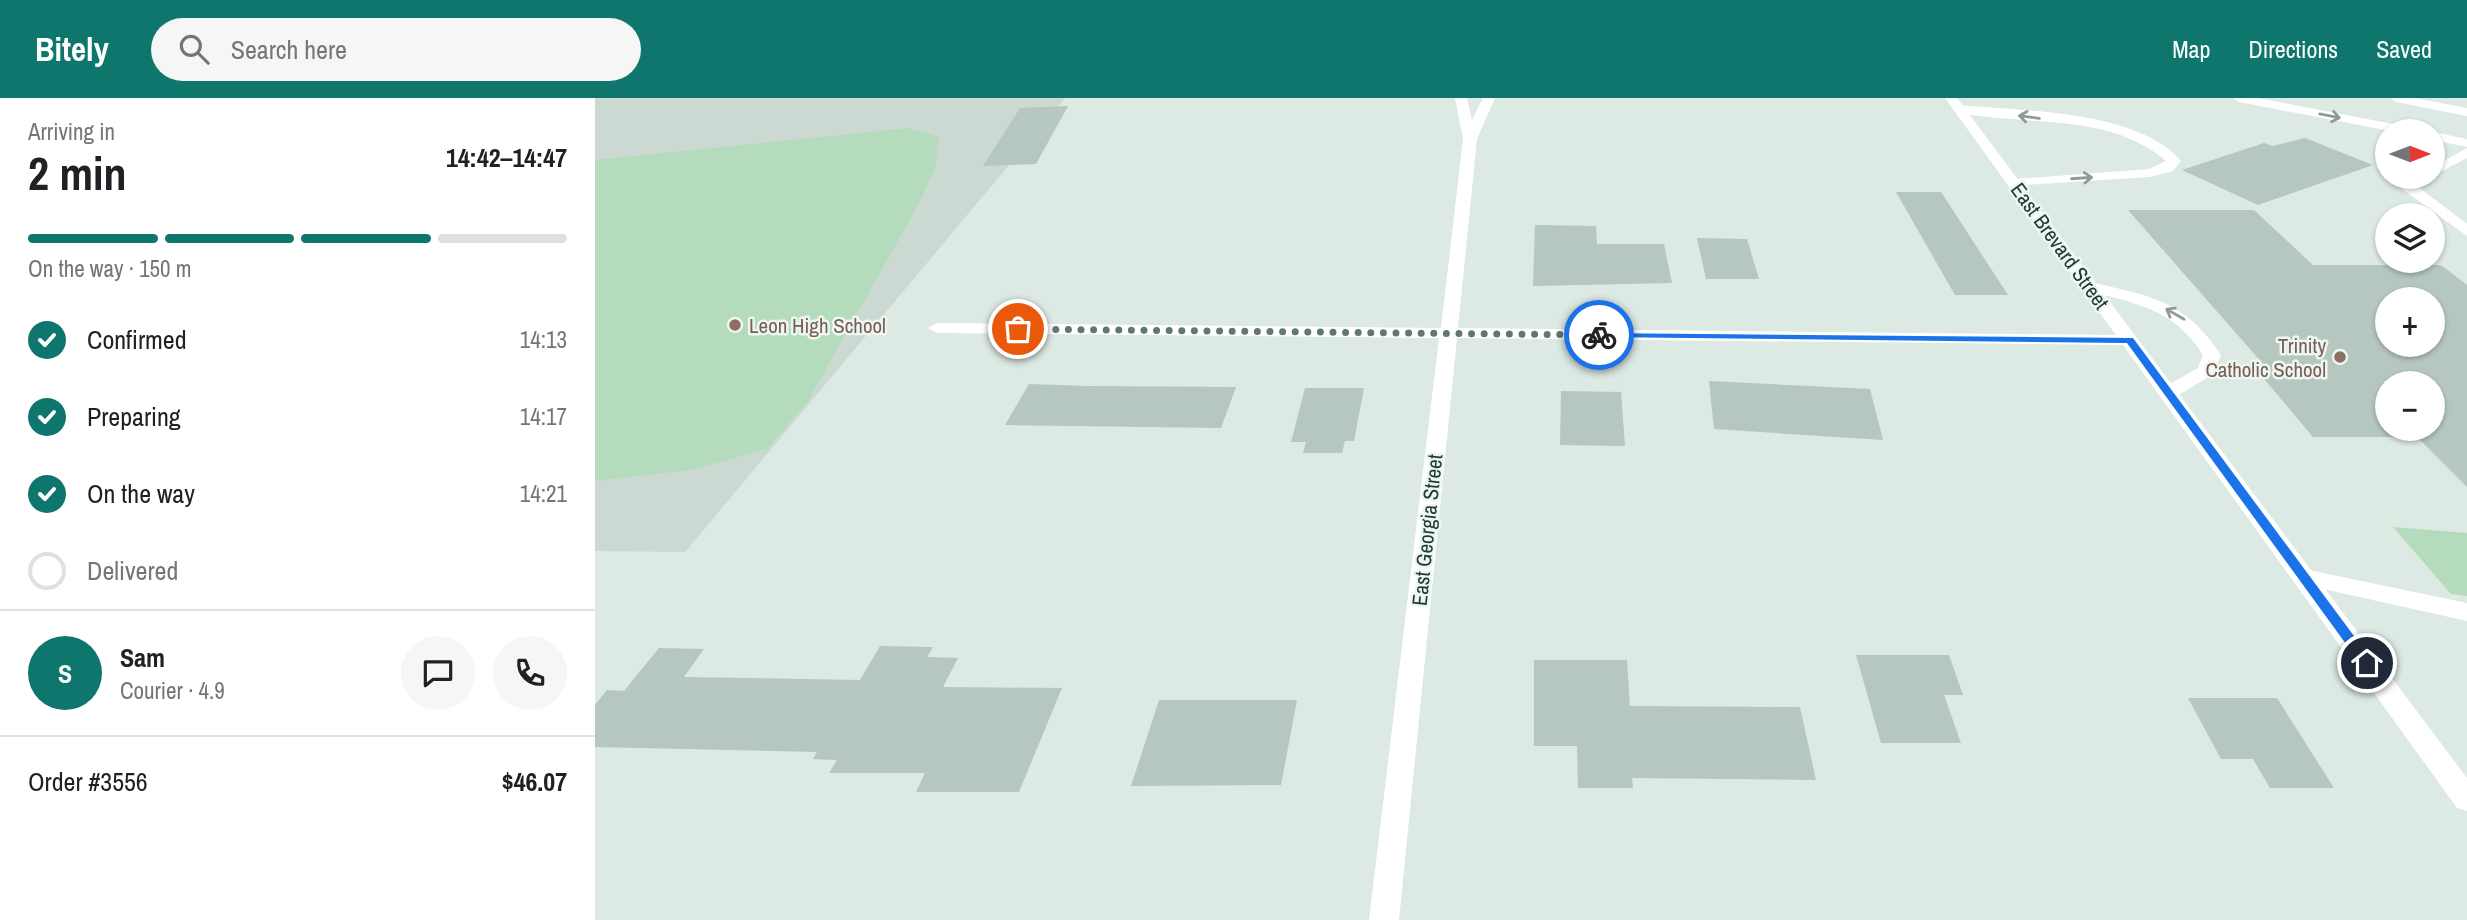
<!DOCTYPE html>
<html lang="en">
<head>
<meta charset="utf-8">
<style>
	:root { --surface:#fff; --page:#f6f6f6; --text:#202124; --muted:#757577; --line:#e0e0e0; --accent:#0f766e }
	body { margin:0; font-family:"Archivo Narrow",sans-serif; background:var(--page); color:var(--text); height:100vh; display:flex; flex-direction:column; font-size:26px; white-space:nowrap }
	* { box-sizing:border-box; margin:0 }
	p { font-size:23px; color:var(--muted) }
	.icon { flex:none; width:38px; height:38px; fill:none; stroke:currentColor; stroke-width:2; stroke-linecap:round; stroke-linejoin:round }
	.map { position:relative; flex:1; overflow:hidden }
	.panel { display:flex; flex-direction:column; background:var(--surface); width:595px }
	.panel>* { flex:none }
	.needle { width:46px; rotate:90deg }
	.controls { position:absolute; left:1780px; top:21px; display:grid; gap:14px }
	.controls a { display:grid; place-items:center; width:70px; height:70px; border-radius:50%; background:var(--surface); box-shadow:0 2px 5px #0004; font-size:35px }
	.pin { position:absolute; display:grid; place-items:center; width:60px; height:60px; color:#fff; margin:-30px; border:4px solid #fff; border-radius:50%; box-shadow:0 2px 7px #0007 }
	.courier { position:absolute; display:grid; place-items:center; width:70px; height:70px; margin:-35px; border:5px solid #1a73e8; border-radius:50%; background:#fff; color:#222; box-shadow:0 2px 9px #0007 }
	.overview em { font-style:normal; font-weight:700 }
	.overview div { display:flex; flex-direction:column-reverse }
	.overview { display:flex; align-items:center; justify-content:space-between; height:119px; padding:0 28px }
	h1 { font-size:46px; font-weight:700; line-height:52px }
	.bar { display:grid; grid-template-columns:repeat(4,1fr); gap:10px 7px; align-content:center; height:84px; padding:0 28px }
	.bar i { height:9px; border-radius:5px; background:var(--line) }
	.bar .on { background:var(--accent) }
	.bar p { grid-column:span 4 }
	.line { display:flex; align-items:center; gap:18px; padding:0 28px; border-top:2px solid var(--line) }
	.line div { flex:1 }
	.round { display:grid; place-items:center; flex:none; width:74px; height:74px; border-radius:37px; background:var(--page) }
	ol { padding:0 28px; list-style:none }
	li { display:flex; align-items:center; gap:21px; height:77px }
	li p { margin-inline-start:auto }
	li .icon { padding:7px; border-radius:50%; background:var(--accent); color:#fff; stroke-width:4 }
	li:last-child { color:var(--muted) }
	li i { width:38px; height:38px; border:4px solid var(--line); border-radius:50% }
	header { display:flex; align-items:center; gap:42px; box-sizing:border-box; height:98px; padding:0 35px; background:var(--accent); color:#fff }
	header strong { font-size:33px }
	nav { display:flex; gap:38px; margin-inline-start:auto; font-size:24px }
	.search { width:490px; height:63px; background:var(--page); display:flex; align-items:center; gap:18px; box-sizing:border-box; padding:0 24px; border-radius:38px; color:var(--muted); font-size:26px }
	main { display:flex; flex:1; min-height:0 }
	.map>svg:first-child { display:block }
	.built { fill:#cbd9d2 }
	.green { fill:#b4dcbc }
	.building { fill:#b5c7be; fill-rule:evenodd }
	.lines { fill:none; stroke-linecap:round; stroke-linejoin:round }
	.service { fill:#fff; fill-rule:evenodd }
	.minor { fill:#fff; fill-rule:evenodd }
	.tertiary { fill:#fff; fill-rule:evenodd }
	.oneway { stroke:#8e9c98 }
	.route { fill:#1a73e8 }
	.done { stroke:#61776f; stroke-width:7; stroke-dasharray:0 12.6 }
	.education-dot { fill:#8d6e63; stroke:#edf6f1; stroke-width:2.5 }
	.labels { text-anchor:middle; dominant-baseline:central; stroke-width:5; stroke-linejoin:round; paint-order:stroke }
	.street-label { font-size:21px; fill:#1e3930; stroke:#edf6f1 }
	.education-label { font-size:21px; fill:#785e54; stroke:#edf6f1; text-anchor:start }
</style>
</head>
<body>
<header>
<strong>Bitely</strong>
<div class="search"><svg class="icon" aria-label="search" viewBox="0 0 24 24"><circle cx="10" cy="10" r="6"/><path d="M15 15l6 6"/></svg>Search here</div>
<nav><a>Map</a><a>Directions</a><a>Saved</a></nav>
</header>
<main>
<section class="panel">
<div class="overview"><div><h1>2 min</h1><p>Arriving in</p></div><em>14:42–14:47</em></div>
<div class="bar"><i class="on"></i><i class="on"></i><i class="on"></i><i></i><p>On the way · 150 m</p></div>
<ol>
<li><svg class="icon" aria-label="check" viewBox="0 0 24 24"><path d="M5 12l5 5 9-10"/></svg>Confirmed<p>14:13</p></li>
<li><svg class="icon" aria-label="check" viewBox="0 0 24 24"><path d="M5 12l5 5 9-10"/></svg>Preparing<p>14:17</p></li>
<li><svg class="icon" aria-label="check" viewBox="0 0 24 24"><path d="M5 12l5 5 9-10"/></svg>On the way<p>14:21</p></li>
<li><i></i>Delivered</li>
</ol>
<div class="line" style="height:126px"><b class="round" style="background:var(--accent);color:#fff">S</b><div><b>Sam</b><p>Courier · 4.9</p></div><a class="round"><svg class="icon" aria-label="chat" viewBox="0 0 24 24"><path d="M4 5h16v11H9l-5 4z"/></svg></a><a class="round"><svg class="icon" aria-label="phone" viewBox="0 0 24 24"><path d="M5 4h4l2 5-3 2q2 4 5 5l2-3 5 2v4C11 20 4 13 5 4z"/></svg></a></div>
<div class="line" style="height:91px"><div>Order #3556</div><b>$46.07</b></div>
</section>
<div class="map">
<svg width="1872" height="822" viewBox="0 0 1872 822">
	<rect width="100%" height="100%" fill="#dde9e3"/>
	<path class="built" d="M0,0h470l-380,454 -90,-1z"/>
	<path class="green" d="M314,30l30,9 -4,32 -17,36 -110,196 -41,48 -76,21 -96,11v-321z
		M1798,429l74,6v63l-16,-2z"/>
	<path class="building" d="M473,8l-32,58 -53,2 37,-58z
		M1710,40l68,27 -115,40 -76,-35 82,-27 9,3z
		M1301,94h45l67,103h-53z
		M1533,112h126l59,55h128l26,20v202l-50,-50h-104l-54,-64h12zM1792,201h46v46h-46zM1792,285h46v46h-46z
		M940,127l61,1 1,18h67l8,39 -139,3z
		M1102,140l50,1 12,40h-53z
		M1114,283l161,8 13,51 -169,-11z
		M434,286l59,2 148,1 -15,41 -216,-3z
		M710,290h59l-10,53h-9l-3,12h-39l3,-11h-15z
		M966,293l60,1 4,54 -65,-1z
		M285,548l53,1 -6,10 31,1 -15,29 119,1 -43,104h-103l9,-19h-96l8,-13 -24,-1 4,-7 -222,-5v-42l12,-15 17,1 35,-43 45,1 -20,28 176,3z
		M1261,557h93l14,40h-19l17,48h-80z
		M939,562h93l3,46 170,1 16,73 -184,-2 1,10h-55l-1,-42h-43z
		M1593,600h89l57,90h-64l-17,-29h-32z
		M564,602h138l-16,85 -150,1z"/>
	<g class="lines">
		<path class="service" d="M1638,0h25l151,29 6,4h-25l-151,-29z
			M1364,7c62,6 179,5 222,56l-8,10 -23,6 -141,9 -2,-3 7,-4 135,-10 17,-8c-58,-50 -141,-34 -211,-49l-2,-3z
			M1838,34l34,7v8l-34,-7z
			M1872,50v10l-34,18v-9z
			M1818,79h17l-13,9 50,38v12l-65,-47v-6z
			M1495,184c60,14 95,18 131,73l-9,20 -37,22h-14l-2,-4 2,-4 37,-21 5,-13c-29,-47 -69,-52 -119,-65l-2,-3z
			M1709,471l163,34v18l-171,-38 -3,-6 3,-6z"/>
		<path class="minor" d="M860,0h12l5,22 11,-22h12l-18,41 -19,189 658,7 -171,-237h12l510,680v33l-10,-3 -334,-463 -666,-7 -58,582h-30l70,-582 -502,-5 -9,-5 9,-5 504,5 22,-189z"/>
		<path class="tertiary" d="M1795,0h25l52,10v8l-71,-14z"/>
	</g>
	<defs><path id="oneway-shaft" d="M-6 0H5M1.5-3L5.5 0L1.5 3" fill="none" stroke-width="1.6" stroke-linecap="round" stroke-linejoin="round" transform="scale(1.75)"/></defs>
	<g class="oneway">
		<use href="#oneway-shaft" transform="translate(1735 18) rotate(11)"/>
		<use href="#oneway-shaft" transform="translate(1434 19) rotate(-173)"/>
		<use href="#oneway-shaft" transform="translate(1487 80) rotate(-4)"/>
		<use href="#oneway-shaft" transform="translate(1580 216) rotate(-150)"/>
	</g>
	<path class="route" d="M1001,235l537,5 241,325 -2,3h-10l-235,-323 -528,-6 -4,-2z"/>
	<g class="lines">
		<path class="done" d="M423,231l581,6"/>
	</g>
	<g class="education-dot">
		<circle cx="140" cy="227" r="7"/>
		<circle cx="1745" cy="259" r="7"/>
	</g>
	<g class="labels">
		<g class="street-label">
			<text transform="translate(1465 148) rotate(54)">East Brevard Street</text>
			<text transform="translate(832 432) rotate(-84)">East Georgia Street</text>
		</g>
		<g class="education-label">
			<text x="154" y="227">Leon High School</text>
			<text x="1731" y="247" text-anchor="end">Trinity<tspan x="1731" dy="24">Catholic School</tspan></text>
		</g>
	</g>
</svg>
<div class="controls">
<a><svg class="needle" viewBox="-14 -14 28 28"><path d="M0-13l5 13h-10z" fill="#e53935"/><path d="M0 13l5-13h-10z" fill="#757577"/></svg></a>
<a><svg class="icon" aria-label="layers" viewBox="0 0 24 24"><path d="M12 4l9 5-9 5-9-5zM3 14l9 5 9-5"/></svg></a>
<a>+</a>
<a>−</a>
</div>
<div class="pin" style="left:423px;top:231px;background:#ea580c"><svg class="icon" aria-label="bag" viewBox="0 0 24 24"><path d="M5 8h14l-1 12H6zM9 8a3 3 0 0 1 6 0"/></svg></div>
<div class="pin" style="left:1772px;top:565px;background:#1f2937"><svg class="icon" aria-label="home" viewBox="0 0 24 24"><path d="M3 11l9-7 9 7M6 9v11h12V9"/></svg></div>
<div class="courier" style="left:1004px;top:237px"><svg class="icon" aria-label="bike" viewBox="0 0 24 24"><circle cx="6" cy="16" r="4"/><circle cx="18" cy="16" r="4"/><path d="M6 16l4-8h5l3 8M10 8l3 8H6M13 5h3"/></svg></div>
</div>
</main>
</body>
</html>
